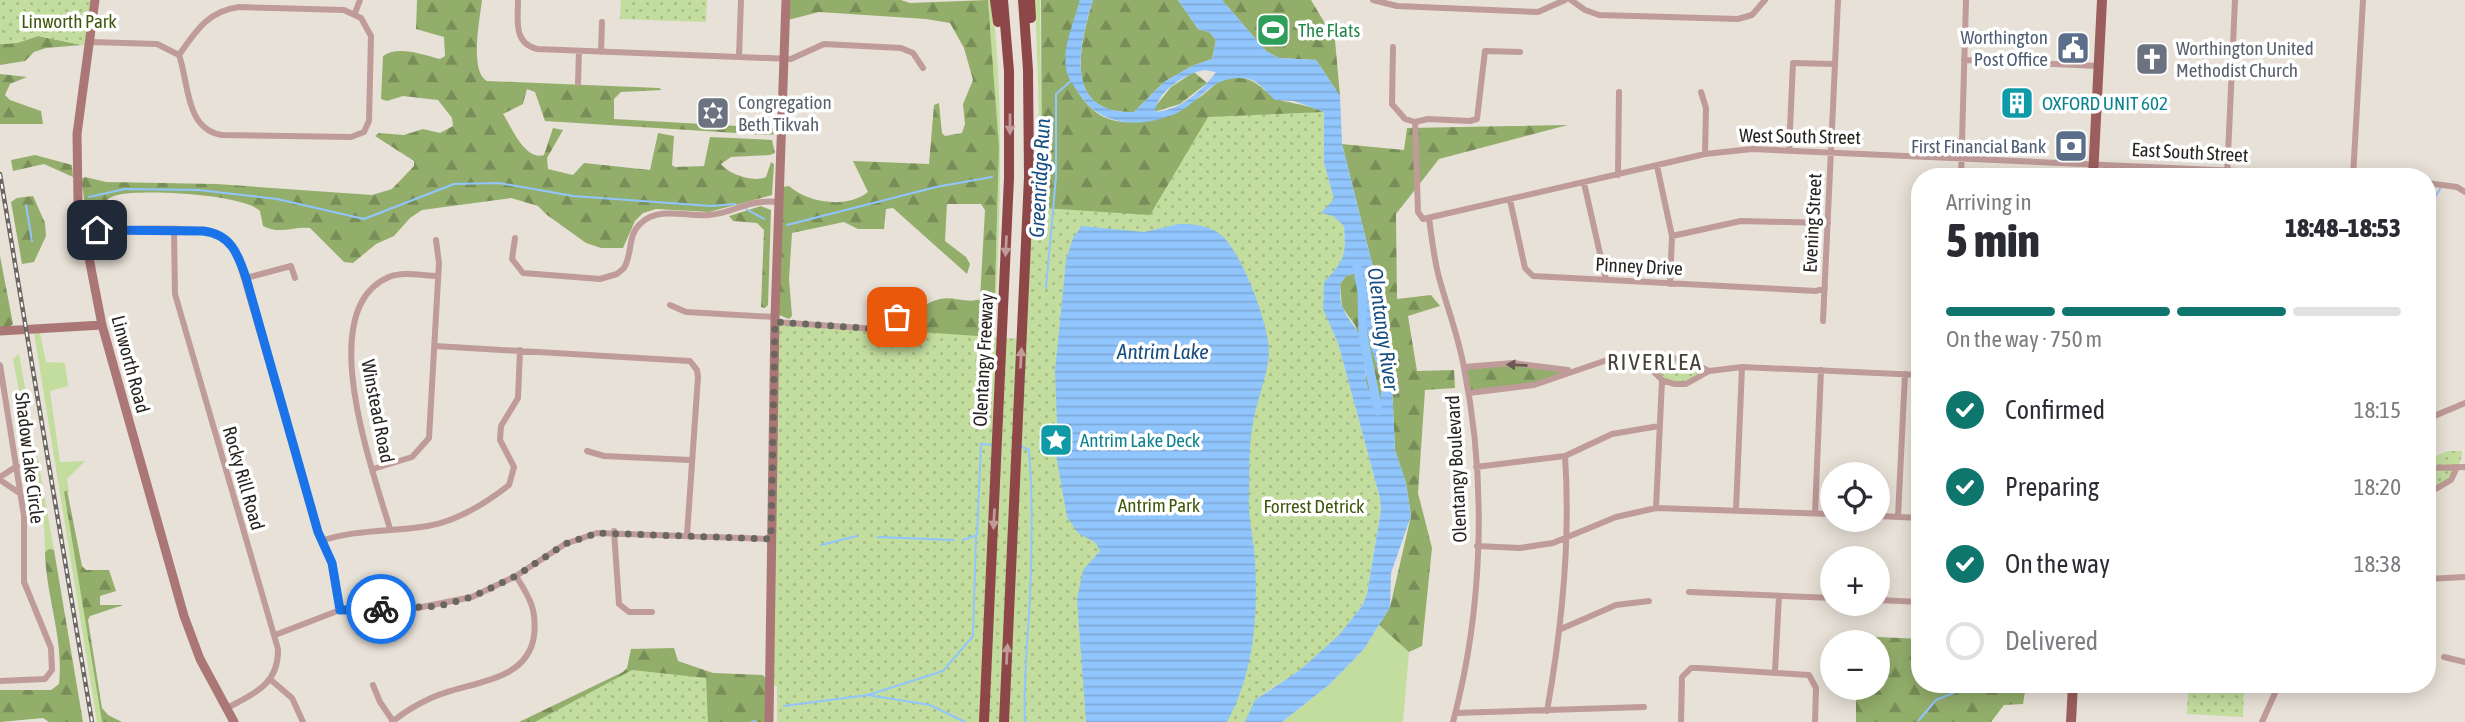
<!DOCTYPE html>
<html lang="en">
<head>
<meta charset="utf-8">
<style>
	:root { --surface:#fff; --page:#f7f7f7; --text:#2b2b33; --muted:#7c7c81; --line:#e1e1e2; --accent:#0f766e }
	body { margin:0; font-family:"Asap Condensed",sans-serif; background:var(--page); color:var(--text); height:100vh; display:flex; flex-direction:column; font-size:26px; white-space:nowrap }
	* { box-sizing:border-box; margin:0 }
	p { font-size:23px; color:var(--muted) }
	.icon { flex:none; width:38px; height:38px; fill:none; stroke:currentColor; stroke-width:2; stroke-linecap:round; stroke-linejoin:round }
	.map { position:relative; flex:1; overflow:hidden }
	.drawer { position:absolute; left:1911px; top:168px; width:525px; height:525px; display:flex; flex-direction:column; background:var(--surface); border-radius:28px; box-shadow:0 4px 18px #0003 }
	.drawer>* { flex:none }
	.buttons { position:absolute; left:1820px; top:462px; display:grid; gap:14px }
	.buttons a { display:grid; place-items:center; width:70px; height:70px; border-radius:50%; background:var(--surface); box-shadow:0 4px 18px #0003; font-size:35px }
	.pin { position:absolute; display:grid; place-items:center; width:60px; height:60px; color:#fff; margin:-30px; border-radius:14px; box-shadow:0 4px 10px #0006 }
	.courier { position:absolute; display:grid; place-items:center; width:70px; height:70px; margin:-35px; border:5px solid #1a73e8; border-radius:50%; background:#fff; color:#222; box-shadow:0 2px 9px #0007 }
	.headline em { font-style:normal; font-weight:800 }
	.headline div { display:flex; flex-direction:column-reverse }
	.headline { display:flex; align-items:center; justify-content:space-between; height:119px; padding:0 35px }
	h1 { font-size:46px; font-weight:800; line-height:52px }
	.bar { display:grid; grid-template-columns:repeat(4,1fr); gap:10px 7px; align-content:center; height:84px; padding:0 35px }
	.bar i { height:9px; border-radius:5px; background:var(--line) }
	.bar .on { background:var(--accent) }
	.bar p { grid-column:span 4 }
	ol { padding:0 35px; list-style:none }
	li { display:flex; align-items:center; gap:21px; height:77px }
	li p { margin-inline-start:auto }
	li .icon { padding:7px; border-radius:50%; background:var(--accent); color:#fff; stroke-width:4 }
	li:last-child { color:var(--muted) }
	li i { width:38px; height:38px; border:4px solid var(--line); border-radius:50% }
	.map>svg:first-child { display:block }
	.grass { fill:#c3dd9f }
	.forest { fill:url(#forest-firs) }
	.park { fill:url(#park-dots) }
	.water { fill:url(#water-rules); fill-rule:evenodd }
	.lines { fill:none; stroke-linecap:round; stroke-linejoin:round }
	.stream { stroke:#91c5fd; stroke-width:2 }
	.river { stroke:#91c5fd; stroke-width:9 }
	.minor { stroke:#bf9b99; stroke-width:6 }
	.secondary { stroke:#ab7776; stroke-width:9 }
	.primary { stroke:#9c5e5d; stroke-width:10 }
	.motorway { stroke:#8e4748; stroke-width:10 }
	.rail-casing { stroke:#6a6661; stroke-width:4.5 }
	.rail { stroke:#fff; stroke-width:2; stroke-dasharray:5; stroke-linecap:butt }
	.oneway { fill:#c19a9a }
	.oneway2 { fill:#6b5956 }
	.done { stroke:#6a6660; stroke-width:7; stroke-dasharray:0 12.6 }
	.route { stroke:#1a73e8; stroke-width:9 }
	.labels { text-anchor:middle; dominant-baseline:central; stroke-width:7; stroke-linejoin:round; paint-order:stroke }
	.park-label { font-size:19px; fill:#40580e; stroke:#fff }
	.leisure-label { font-size:19px; fill:#27864d; stroke:#fff; text-anchor:start }
	.service-label { font-size:19px; fill:#4e5e75; stroke:#fff; text-anchor:end }
	.worship-label { font-size:19px; fill:#5b616d; stroke:#fff; text-anchor:start }
	.culture-label { font-size:19px; fill:#0d838f; stroke:#fff; text-anchor:start }
	.street-label { font-size:19px; fill:#262320; stroke:#fff }
	.water-label { font-size:21px; font-style:italic; fill:#184d80; stroke:#fff }
	.quarter-label { font-size:23px; letter-spacing:2px; fill:#464139; stroke:#fff }
</style>
</head>
<body>
<div class="map">
<svg width="2465" height="722" viewBox="0 0 2465 722">
	<defs>
		<pattern id="forest-firs" width="22" height="20" patternUnits="userSpaceOnUse" patternTransform="scale(1.75)"><rect width="22" height="20" fill="#93ae6b"/><path d="M5 1l3.5 6h-7zM16 11l3.5 6h-7z" fill="#788d58"/></pattern>
		<pattern id="park-dots" width="8" height="8" patternUnits="userSpaceOnUse" patternTransform="scale(1.75)"><rect width="8" height="8" fill="#c3dd9f"/><path d="M2 2h.1M6 6h.1" fill="none" stroke="#a7bd89" stroke-width="1.8" stroke-linecap="round"/></pattern>
		<pattern id="water-rules" width="6" height="5" patternUnits="userSpaceOnUse" patternTransform="scale(1.75)"><rect width="6" height="5" fill="#91c5fd"/><path d="M0 2.5h6" fill="none" stroke="#7da9d9"/></pattern>
	</defs>
	<rect width="100%" height="100%" fill="#e8e1d7"/>
	<path class="grass" d="M988,0h4c14,121 7,241 1,362l6,-215z
		M1035,0h5l2,195 -17,205 14,-288z
		M34,333h6l6,29 19,1 3,23 -18,5 10,71 25,-1 -18,18 2,13 -5,1 38,229h-5z
		M19,354l35,196 -9,2 -1,-27 -31,-166z
		M1379,625l30,27 -6,70h-121l48,-38 34,-35z"/>
	<path class="forest" d="M417,0h65c-2,19 -13,71 5,81l172,7 3,2 -41,2 -7,7v20l161,9v6l-6,1 -224,-14 -10,-29 -8,-3 -4,15 -20,10c9,14 22,47 41,41l9,-27 10,2 -16,28 1,11 25,6 11,-12 66,7 8,-37 16,3 -2,29 3,2 29,-1 6,-29 62,3 3,13 -5,2 -39,2 -10,7c7,10 34,19 45,13l5,-15 3,2 -2,31 -63,17 -53,-3 -13,4 -8,8 -12,27h-22l-15,-5 -39,-28 -9,-9 -27,-8 -89,12 -12,8 -16,18 -18,8 -23,19 -9,-1 -34,-34c-17,-2 -29,7 -47,-2l-3,-15c-17,-17 -118,-22 -142,-16 -7,1 -14,7 -20,11l-4,13 -7,-1 -6,-39 4,-2 21,5 111,2 155,11 20,-6 22,-23v-5l-39,-25 4,-3 25,2 19,-6 17,4 13,-7 -1,-8 -14,-18 -35,-4 -16,5 -6,-2 2,-43c15,-11 40,-1 57,3l5,-3 -1,-19 -28,-8z
		M789,0h112l9,3 78,-3 11,147 -6,215 -106,-31c20,-7 33,-28 53,-32 13,-3 28,5 40,0l5,-89 -4,-6h-34l-2,37 21,16 4,7 -3,10 -74,-66 -7,1 -2,20h-26l-14,-7 -52,11 -3,46 3,37 -3,3 -10,-4 4,-128 6,-1c19,17 58,23 79,6l-15,-31 76,3 5,-59 5,-2 3,30 3,3 17,-3 3,-9 -2,-20 10,-24 -9,-32 -14,-25 -24,-4 -107,-7 -31,8z
		M1041,0h39c-10,39 -23,72 8,105 30,33 80,12 112,-8 12,-8 17,-18 32,-19 29,-2 32,19 51,23 15,3 27,5 41,11l-69,588 -10,22 -95,-506 -112,10 4,-31z
		M1093,0h85l20,29 11,3 7,8 -4,19 -20,7 -28,16 -30,30c-73,2 -54,-68 -41,-112z
		M1222,0h89l24,40 5,56 -24,-36 -37,-2 -13,-7z
		M38,36l44,9 -36,3 -12,4 -9,9 -25,4v-21l17,-1z
		M1194,72l13,11 -27,21 -26,8v-4l17,-21z
		M0,74l27,3 -17,7 -5,11 5,5 31,11 2,13h-43z
		M1568,125l-129,34 -43,55 1,85 34,-4 9,11 -32,10 9,55 37,-1 1,18 -30,2 -7,103 14,55 -10,98 -13,6 -30,-27 11,-18 21,-91 -5,-33 -11,-33 -4,-87 -16,-27 7,-33 -40,-159 62,6 3,-22z
		M35,155l37,10 1,12 -29,-13 -31,7 -2,-11z
		M33,196l12,27 1,13 -12,26 -12,2 -11,-62 6,-4z
		M761,206l10,4 -3,95 -3,3 -4,-1 3,-77 -7,-7 -24,-2 -4,-5z
		M0,256l13,68 -4,3h-9z
		M1355,273l9,7 18,103 -1,21 -11,-8 -6,-11 4,-18 -13,-42 -13,-18 -2,-23 6,-8z
		M1513,363l57,7 -36,15 -65,8 -5,-26z
		M67,490l15,76 4,4h23l7,21 -16,5v9h23l-33,11 -2,4 14,88 6,7 14,7h-20l-38,-230z
		M49,549l5,1 29,172h-34l-6,-4 -43,4v-32h51l8,-6c5,-46 -13,-87 -14,-132z
		M1858,636l62,3v45h106l-3,20 -19,1 -13,17h-135v-34h22v-46h-21z
		M674,648l4,13 35,12 50,2 3,4 1,43h-248l104,-50 4,-4 4,-19z"/>
	<path class="park" d="M0,0h93l-6,46 -49,-10 -22,7 -16,1z
		M621,0h86l-1,22 -86,-3z
		M1324,112v51l10,36 -1,17 11,10c2,30 1,34 -20,57l-1,25 15,35 42,155 1,12 -14,84c-12,30 -42,59 -68,77 -28,19 -39,18 -54,51h-468v-36l-8,-1 6,-363 246,17 6,-132 123,8 58,-98z
		M1677,357l32,14c-25,14 -38,19 -60,-4z
		M2447,451h15c-1,22 -17,32 -35,43v-34z
		M632,670l74,8 2,44h-173z
		M2176,684h68l-1,33 -56,-3 1,-25 -12,-1z"/>
	<path class="water" d="M1080,0h13c-14,44 -31,115 41,112l30,-30 28,-16 20,-7 4,-19 -7,-8 -11,-3 -20,-29h44l44,51 13,7 37,2 24,36 2,48 40,159 -7,32 16,28 4,87 11,33 5,33 -20,57 -1,34 -26,42 -34,35 -48,38h-37l10,-22 45,-30 39,-35 23,-29 5,-12 14,-84 -1,-12 -42,-155 -15,-34 1,-27c21,-22 22,-26 20,-56l-11,-10 -12,-3 13,-14 -10,-36v-51l-30,-11 -19,-1c-14,-13 -19,-26 -45,-21 -21,3 -34,25 -53,34 -37,16 -77,14 -99,-21 -5,-8 -11,-15 -12,-24 -4,-21 9,-48 14,-68zM1204,70l12,2c-14,19 -37,39 -61,40 2,-21 30,-38 49,-42zM1355,273l9,7 4,57 14,46 -2,21c-22,-17 -10,-40 -19,-65 -4,-12 -15,-21 -19,-33 -2,-6 -2,-15 -2,-22l6,-8z
		M1179,224c14,0 29,1 41,10 21,16 48,88 49,116 0,22 -11,46 -15,68 -6,25 -4,53 -5,80 -1,21 5,42 6,63 3,55 -1,112 -28,161h-141l-9,-123 6,-29 17,-19 -4,-8 -18,-10 -11,-16 -12,-68 3,-1 -3,-77 11,-111 7,-22 9,-12 62,6z"/>
	<g class="lines">
		<path class="stream" d="M89,197l36,-8 74,1 78,9 87,20 90,-35 45,-1 74,13 138,10 24,-2
			M26,205l6,36
			M746,209l18,10
			M2427,210l13,-21
			M2427,213v11
			M787,225l149,-38 56,-10
			M1046,288l10,-111v-83l16,-14
			M1020,446l9,4c4,49 3,98 1,147 -2,42 -7,83 -5,125
			M878,537l76,3
			M963,540l14,-5 4,-91 13,1
			M821,545l36,-9
			M868,695l75,-24 30,-35 3,-99
			M784,706l84,-11 62,10 35,17
			M1919,720l17,-20 39,-16
			M752,722l3,-1"/>
		<path class="river" d="M1357,266l5,26 1,43 15,76"/>
		<path class="minor" d="M518,0c0,20 -5,43 19,49l254,10 33,-15 77,4 12,5 10,15
			M1373,0l24,6 141,6 27,-12
			M1571,0l14,10 14,5 139,4 14,-4 13,-15
			M239,7l105,3 17,8 10,18 -2,85 -5,11 -13,5 -129,-2c-37,-6 -33,-52 -43,-80 17,-24 29,-44 60,-48z
			M355,13l5,-13
			M90,42l67,2 22,11
			M1393,47l-1,57 13,15 10,3
			M601,52l1,-30
			M739,57l2,-57
			M1964,60l134,6
			M578,83l1,-32
			M1701,92l5,16 -1,46
			M1415,122l3,90 5,7 282,-65 47,-5 617,28
			M1415,122l13,-3 42,2 7,-2 8,-68 35,1
			M1789,150l4,-87 42,1
			M1657,166l15,70 -2,48
			M1618,175l1,-83
			M1961,177l5,-177
			M2227,177l8,-177
			M2353,177l10,-177
			M1584,183l22,97
			M2427,183l30,4 8,5
			M1510,200l15,68 8,8 283,15 9,-3
			M1429,218c3,21 5,43 11,63 8,29 19,57 24,87 23,114 19,242 -11,354
			M174,231l1,63 103,355c1,35 -24,45 -51,59
			M83,233c25,-5 110,-7 132,0 10,4 16,10 21,18l82,281 14,31 8,47
			M1672,236l69,-15 87,2
			M515,238l-3,21 11,14 77,6 17,-5 7,-6c9,-15 3,-33 17,-45 18,-17 46,-6 68,-8 27,-2 36,-16 69,-13
			M246,278l45,-12 4,12
			M670,305l16,7 89,5
			M1823,321l15,-321
			M775,322l102,7 19,-12
			M435,346l255,15 7,9 1,7 -11,158
			M0,365l24,151v66l27,66 1,22 -7,9 -45,2
			M1464,367l49,-4 55,7
			M1649,367c21,-17 39,-7 60,4
			M1469,393l65,-8 79,-27 23,3 13,6 13,13 12,4h12l23,-13 33,-4 178,8
			M2427,419l38,-16
			M587,451l17,5 86,4
			M1476,467l89,-11 47,-22 47,-8
			M2427,468l38,-1
			M373,469l39,-12 17,-19 10,-175 -3,-23
			M0,477l17,-11
			M0,480l18,12
			M2427,494l24,-14 6,-13
			M1656,508l6,-128
			M1736,510l6,-143
			M1815,513l6,-143
			M1878,516l42,2
			M1898,517l7,-143
			M390,529c-16,-56 -78,-220 -1,-252 15,-6 34,-1 49,-1
			M614,531l5,73 10,8h23
			M321,541c35,-12 71,-9 107,-15 29,-5 58,-23 81,-41l5,-18 -14,-27 1,-14 17,-28 2,-48
			M1477,546l43,2 33,-5 63,-26 40,-9 176,6
			M2427,579l38,-2
			M1689,592l143,6
			M1878,600l42,2
			M1561,629l55,-24 33,-4
			M275,635l65,-25 72,-1 60,-12 44,-21 49,-32 32,-11 174,6
			M2444,657l21,5
			M1775,671l4,-75
			M271,680l21,18 11,24
			M373,685l7,17 13,19
			M1547,711c15,-84 24,-169 18,-255
			M1456,713l188,-6
			M392,722c11,-9 24,-17 37,-23 35,-18 98,-14 105,-63 3,-26 -4,-38 -18,-60
			M1681,722l1,-45 9,-9h8l110,7 7,13 -1,34
			M2262,722l13,-29"/>
		<path class="secondary" d="M95,0l-18,134 1,67 24,124 82,291 16,43 34,63
			M0,331l102,-6
			M769,722l6,-405 11,-317"/>
		<path class="primary" d="M2093,177l9,-177
			M2071,722l2,-38"/>
		<path class="motorway" d="M995,0l3,22
			M1030,0l1,18
			M984,722l25,-544v-107l-6,-71
			M1004,722l25,-545 -1,-107 -5,-70"/>
		<defs>
			<path id="rail" d="M0,174l92,548"/>
		</defs>
		<use href="#rail" class="rail-casing"/>
		<use href="#rail" class="rail"/>
	</g>
	<defs><path id="oneway-solid" d="M-6-.8H1V-3.2L6.5 0L1 3.2V.8H-6Z" transform="scale(1.75)"/></defs>
	<g class="oneway">
		<use href="#oneway-solid" transform="translate(1010 124) rotate(90)"/>
		<use href="#oneway-solid" transform="translate(1006 246) rotate(93)"/>
		<use href="#oneway-solid" transform="translate(1021 358) rotate(-87)"/>
		<use href="#oneway-solid" transform="translate(994 519) rotate(93)"/>
		<use href="#oneway-solid" transform="translate(1007 654) rotate(-87)"/>
	</g>
	<use class="oneway2" href="#oneway-solid" transform="translate(1517 365) rotate(-177)"/>
	<g class="lines">
		<path class="done" d="M381,609l58,-3 33,-9 44,-21 49,-32 32,-11 174,6 4,-217 102,7 20,-12"/>
		<path class="route" d="M97,230l106,1c28,3 35,23 43,47l72,254 14,31 8,47 41,-1"/>
	</g>
	<defs>
		<symbol id="stadium-square" viewBox="-11 -11 22 22"><rect x="-9" y="-9" width="18" height="18" rx="4" fill="#2e9e5b" stroke="#fff"/><path d="M0-5a6.5 5 0 1 0 0 10a6.5 5 0 1 0 0-10ZM-3.5-1.8h7v3.6h-7Z" fill="#fff"/></symbol>
		<symbol id="civic-square" viewBox="-11 -11 22 22"><rect x="-9" y="-9" width="18" height="18" rx="4" fill="#5c6f8a" stroke="#fff"/><path d="M-.6-6.5H3V-4.5H.6V-3L4-1V1h2V6H-6V1h2V-1L-.6-3ZM-1.2 2.5V6h2.4V2.5Z" fill="#fff"/></symbol>
		<symbol id="church-square" viewBox="-11 -11 22 22"><rect x="-9" y="-9" width="18" height="18" rx="4" fill="#6b7280" stroke="#fff"/><path d="M-1.2-6h2.4v3.5h3.3v2.4h-3.3V6h-2.4V-.1h-3.3v-2.4h3.3Z" fill="#fff"/></symbol>
		<symbol id="building-square" viewBox="-11 -11 22 22"><rect x="-9" y="-9" width="18" height="18" rx="4" fill="#0f9aa8" stroke="#fff"/><path d="M-4-6H4V6H1V3H-1V6H-4ZM-2.5-4.3h1.7v1.8h-1.7ZM.8-4.3h1.7v1.8H.8ZM-2.5-1h1.7V.8h-1.7ZM.8-1h1.7V.8H.8Z" fill="#fff"/></symbol>
		<symbol id="synagogue-square" viewBox="-11 -11 22 22"><rect x="-9" y="-9" width="18" height="18" rx="4" fill="#6b7280" stroke="#fff"/><path d="M0-6.5L5.6 3.2H-5.6ZM0 6.5L5.6-3.2H-5.6Z" fill="#fff"/></symbol>
		<symbol id="bank-square" viewBox="-11 -11 22 22"><rect x="-9" y="-9" width="18" height="18" rx="4" fill="#5c6f8a" stroke="#fff"/><path d="M-6-4H6V4H-6ZM0-2.3a2.3 2.3 0 1 0 0 4.6a2.3 2.3 0 1 0 0-4.6Z" fill="#fff"/></symbol>
		<symbol id="sight-square" viewBox="-11 -11 22 22"><rect x="-9" y="-9" width="18" height="18" rx="4" fill="#0f9aa8" stroke="#fff"/><path d="M0-6L1.8-2.2L6-1.7L2.9 1.2L3.7 5.4L0 3.3L-3.7 5.4L-2.9 1.2L-6-1.7L-1.8-2.2Z" fill="#fff"/></symbol>
	</defs>
	<g fill-rule="evenodd">
		<use href="#stadium-square" x="1254" y="11" width="38" height="38"/>
		<use href="#civic-square" x="2054" y="29" width="38" height="38"/>
		<use href="#church-square" x="2133" y="40" width="38" height="38"/>
		<use href="#building-square" x="1998" y="84" width="38" height="38"/>
		<use href="#synagogue-square" x="694" y="94" width="38" height="38"/>
		<use href="#bank-square" x="2052" y="127" width="38" height="38"/>
		<use href="#sight-square" x="1037" y="421" width="38" height="38"/>
	</g>
	<g class="labels">
		<g class="park-label">
			<text x="69" y="21">Linworth Park</text>
			<text x="1159" y="505">Antrim Park</text>
			<text x="1314" y="506">Forrest Detrick</text>
		</g>
		<g class="leisure-label">
			<text x="1298" y="30">The Flats</text>
		</g>
		<g class="service-label">
			<text x="2048" y="37">Worthington<tspan x="2048" dy="22">Post Office</tspan></text>
			<text x="2046" y="146">First Financial Bank</text>
		</g>
		<g class="worship-label">
			<text x="2176" y="48">Worthington United<tspan x="2176" dy="22">Methodist Church</tspan></text>
			<text x="738" y="102">Congregation<tspan x="738" dy="22">Beth Tikvah</tspan></text>
		</g>
		<g class="culture-label">
			<text x="2042" y="103">OXFORD UNIT 602</text>
			<text x="1080" y="440">Antrim Lake Deck</text>
		</g>
		<g class="street-label">
			<text transform="translate(1800 136) rotate(1)">West South Street</text>
			<text transform="translate(2190 152) rotate(3)">East South Street</text>
			<text transform="translate(1812 223) rotate(-87)">Evening Street</text>
			<text transform="translate(1639 266) rotate(3)">Pinney Drive</text>
			<text transform="translate(983 360) rotate(-87)">Olentangy Freeway</text>
			<text transform="translate(131 364) rotate(75)">Linworth Road</text>
			<text transform="translate(378 411) rotate(79)">Winstead Road</text>
			<text transform="translate(30 458) rotate(83)">Shadow Lake Circle</text>
			<text transform="translate(1456 469) rotate(-93)">Olentangy Boulevard</text>
			<text transform="translate(244 478) rotate(74)">Rocky Rill Road</text>
		</g>
		<g class="water-label">
			<text transform="translate(1039 178) rotate(-87)">Greenridge Run</text>
			<text transform="translate(1384 329) rotate(82)">Olentangy River</text>
			<text x="1163" y="351">Antrim Lake</text>
		</g>
		<g class="quarter-label">
			<text x="1655" y="362">RIVERLEA</text>
		</g>
	</g>
</svg>
<div class="buttons">
<a><svg class="icon" aria-label="locate" viewBox="0 0 24 24"><circle cx="12" cy="12" r="6"/><path d="M12 2v4M12 18v4M2 12h4M18 12h4"/></svg></a>
<a>+</a>
<a>−</a>
</div>
<div class="pin" style="left:897px;top:317px;background:#ea580c"><svg class="icon" aria-label="bag" viewBox="0 0 24 24"><path d="M5 8h14l-1 12H6zM9 8a3 3 0 0 1 6 0"/></svg></div>
<div class="pin" style="left:97px;top:230px;background:#1f2937"><svg class="icon" aria-label="home" viewBox="0 0 24 24"><path d="M3 11l9-7 9 7M6 9v11h12V9"/></svg></div>
<div class="courier" style="left:381px;top:609px"><svg class="icon" aria-label="bike" viewBox="0 0 24 24"><circle cx="6" cy="16" r="4"/><circle cx="18" cy="16" r="4"/><path d="M6 16l4-8h5l3 8M10 8l3 8H6M13 5h3"/></svg></div>
<section class="drawer">
<div class="headline"><div><h1>5 min</h1><p>Arriving in</p></div><em>18:48–18:53</em></div>
<div class="bar"><i class="on"></i><i class="on"></i><i class="on"></i><i></i><p>On the way · 750 m</p></div>
<ol>
<li><svg class="icon" aria-label="check" viewBox="0 0 24 24"><path d="M5 12l5 5 9-10"/></svg>Confirmed<p>18:15</p></li>
<li><svg class="icon" aria-label="check" viewBox="0 0 24 24"><path d="M5 12l5 5 9-10"/></svg>Preparing<p>18:20</p></li>
<li><svg class="icon" aria-label="check" viewBox="0 0 24 24"><path d="M5 12l5 5 9-10"/></svg>On the way<p>18:38</p></li>
<li><i></i>Delivered</li>
</ol>
</section>
</div>
</body>
</html>
